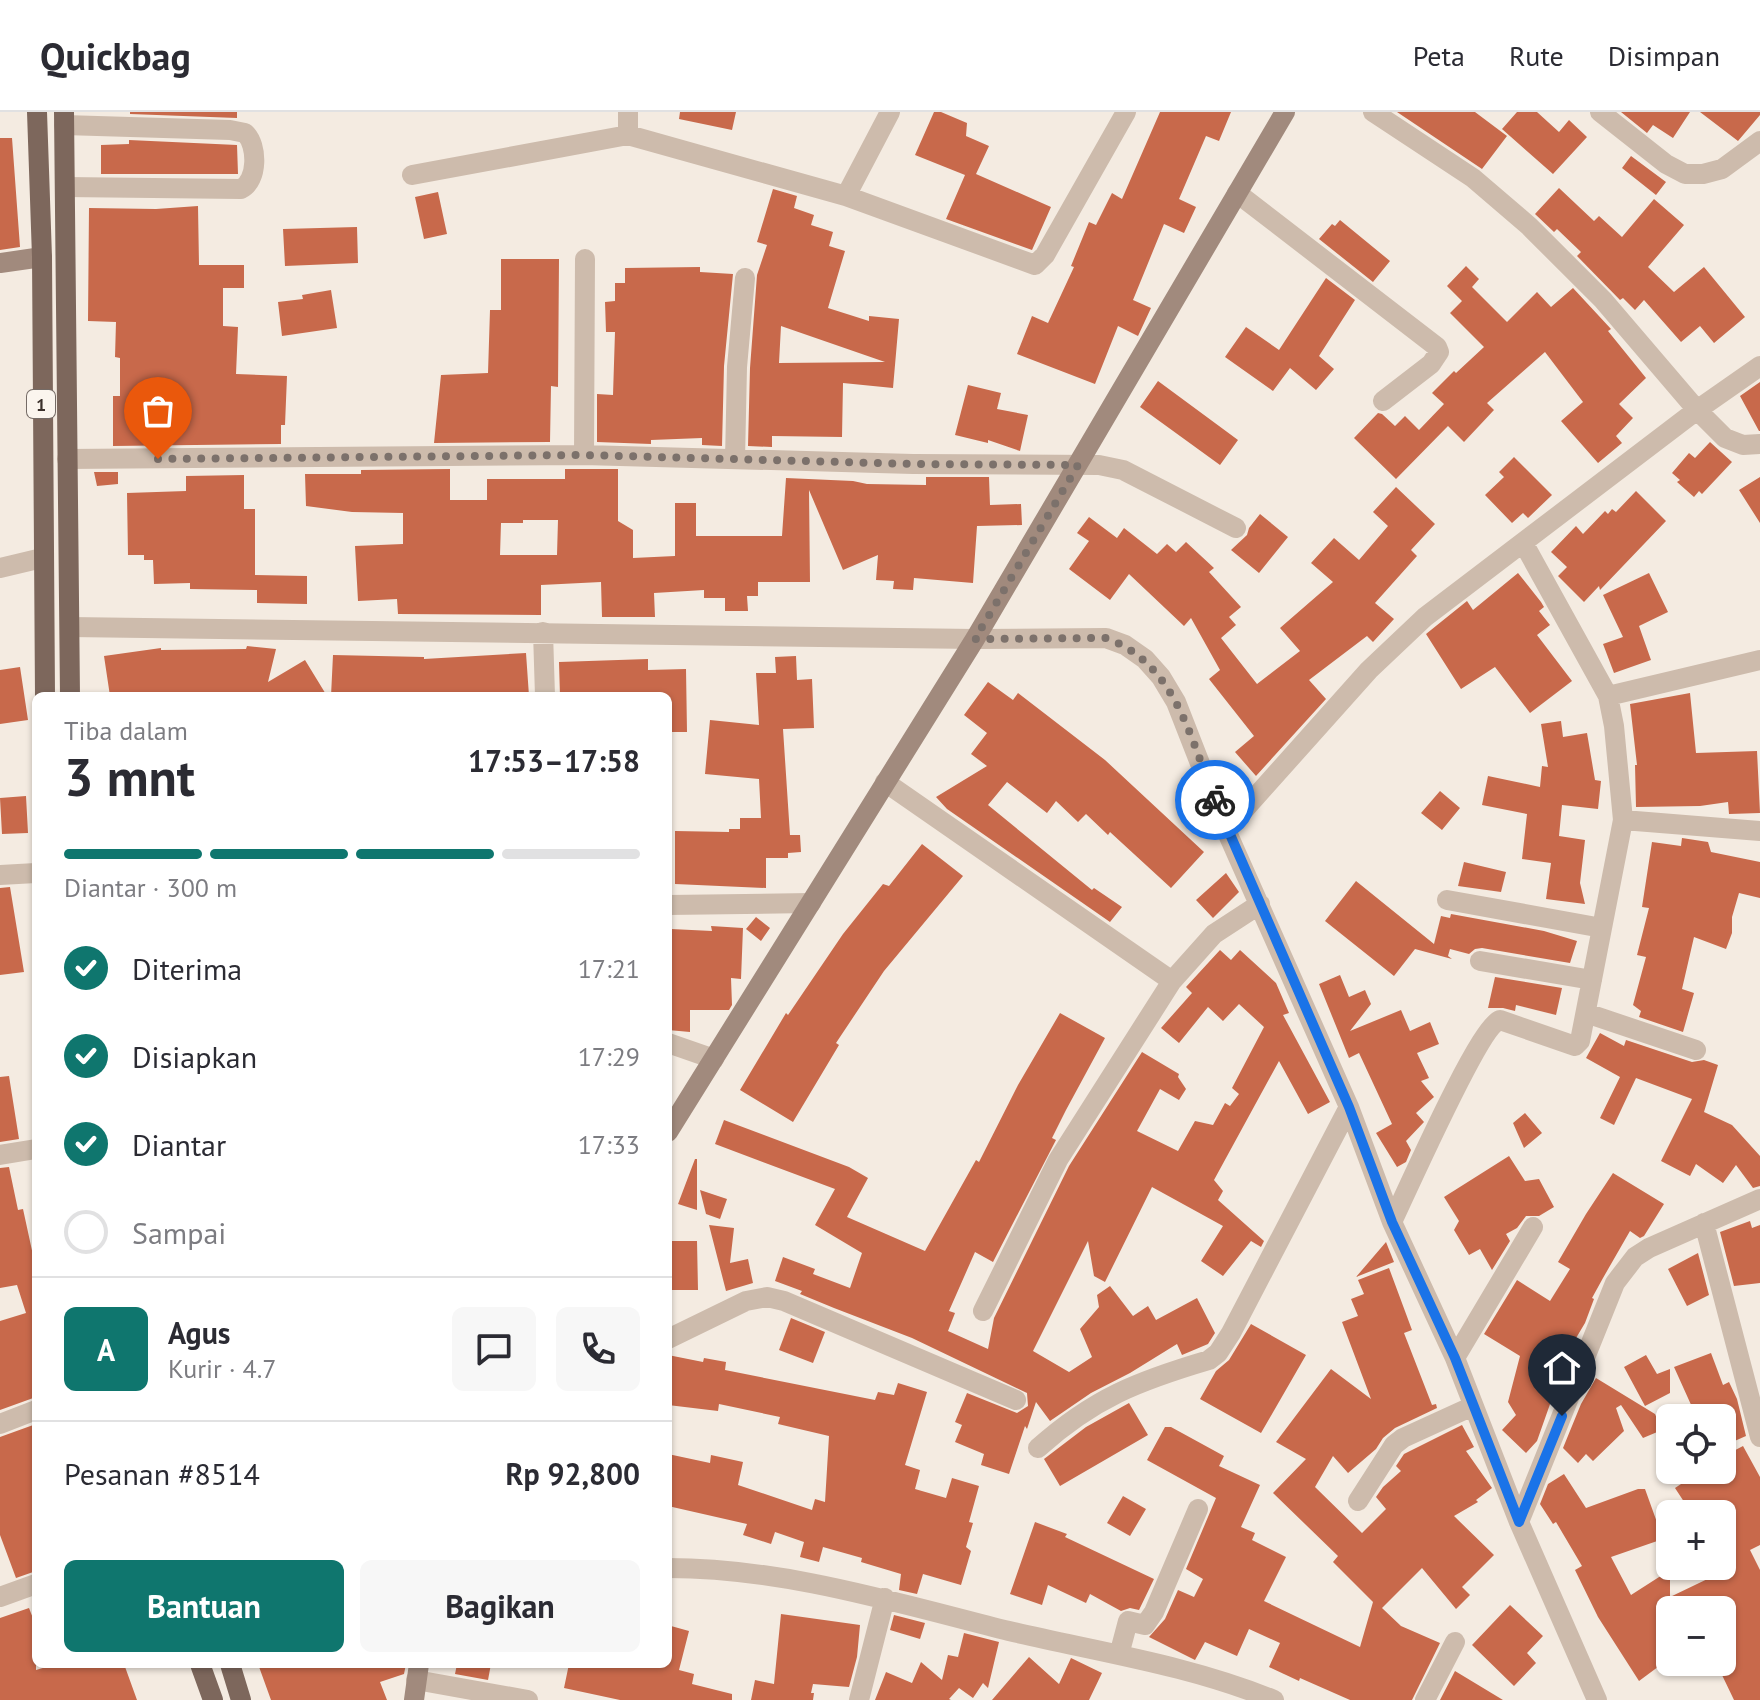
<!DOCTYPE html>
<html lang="id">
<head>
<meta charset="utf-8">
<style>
	:root { --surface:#fff; --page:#f7f7f7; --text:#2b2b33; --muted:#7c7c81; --line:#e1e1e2; --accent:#0f766e }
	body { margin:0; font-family:"PT Sans",sans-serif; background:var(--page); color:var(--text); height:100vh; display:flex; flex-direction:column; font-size:30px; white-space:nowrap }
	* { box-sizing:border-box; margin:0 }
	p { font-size:26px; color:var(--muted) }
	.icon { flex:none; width:44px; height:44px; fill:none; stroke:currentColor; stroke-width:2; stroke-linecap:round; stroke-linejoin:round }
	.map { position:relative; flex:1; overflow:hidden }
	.drawer { position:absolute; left:32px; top:580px; width:640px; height:976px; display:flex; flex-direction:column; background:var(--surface); border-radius:12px; box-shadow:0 2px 6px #0004 }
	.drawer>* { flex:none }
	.buttons { position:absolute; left:1656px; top:1292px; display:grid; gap:16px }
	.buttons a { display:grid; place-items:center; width:80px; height:80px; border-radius:12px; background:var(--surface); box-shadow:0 2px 6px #0004; font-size:40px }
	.pin { position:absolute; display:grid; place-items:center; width:68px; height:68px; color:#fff; margin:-82px -34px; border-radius:50% 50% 50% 0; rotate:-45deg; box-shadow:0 0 8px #0007 }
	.pin .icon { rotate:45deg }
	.courier { position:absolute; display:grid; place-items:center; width:80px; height:80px; margin:-40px; border:6px solid #1a73e8; border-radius:50%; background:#fff; color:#222; box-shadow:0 2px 10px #0007 }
	.head em { font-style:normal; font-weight:600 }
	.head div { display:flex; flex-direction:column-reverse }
	.head { display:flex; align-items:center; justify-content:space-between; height:136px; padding:0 32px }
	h1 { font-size:52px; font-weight:600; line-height:60px }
	.bar { display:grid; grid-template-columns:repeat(4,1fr); gap:12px 8px; align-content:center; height:96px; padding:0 32px }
	.bar i { height:10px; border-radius:6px; background:var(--line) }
	.bar .selected { background:var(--accent) }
	.bar p { grid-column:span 4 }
	.line { display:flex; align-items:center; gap:20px; padding:0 32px; border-top:2px solid var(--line) }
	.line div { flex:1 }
	.round { display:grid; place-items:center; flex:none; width:84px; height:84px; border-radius:12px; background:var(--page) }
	ol { padding:0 32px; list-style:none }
	li { display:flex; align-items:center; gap:24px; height:88px }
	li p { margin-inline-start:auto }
	li .icon { padding:8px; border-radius:50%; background:var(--accent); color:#fff; stroke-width:4 }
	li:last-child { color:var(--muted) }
	li i { width:44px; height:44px; border:4px solid var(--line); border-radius:50% }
	.cta { display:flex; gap:16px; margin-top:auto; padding:16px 32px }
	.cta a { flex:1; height:92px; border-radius:12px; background:var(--accent); color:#fff; font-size:32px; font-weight:600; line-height:92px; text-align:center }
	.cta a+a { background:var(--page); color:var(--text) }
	header { display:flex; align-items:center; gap:48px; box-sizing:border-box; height:112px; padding:0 40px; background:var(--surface); border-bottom:2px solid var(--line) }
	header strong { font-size:38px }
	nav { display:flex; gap:44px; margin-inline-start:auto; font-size:28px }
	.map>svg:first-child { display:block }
	.building { fill:#c8694b; fill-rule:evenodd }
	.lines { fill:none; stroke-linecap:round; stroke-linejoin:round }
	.street { stroke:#cdbbac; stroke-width:20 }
	.secondary { stroke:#a18a7d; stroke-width:20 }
	.primary { stroke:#7d675c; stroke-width:20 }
	.done { stroke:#7c716b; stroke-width:8; stroke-dasharray:0 14.4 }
	.route { stroke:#1a73e8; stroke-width:10 }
	.labels { text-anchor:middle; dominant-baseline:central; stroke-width:8; stroke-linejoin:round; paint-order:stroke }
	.shield { fill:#fbf5ee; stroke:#756b66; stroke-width:2 }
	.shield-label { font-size:18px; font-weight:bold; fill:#3b302b }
</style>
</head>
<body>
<header>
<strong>Quickbag</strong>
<nav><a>Peta</a><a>Rute</a><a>Disimpan</a></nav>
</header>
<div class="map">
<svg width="1760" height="1588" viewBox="0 0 1760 1588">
	<rect width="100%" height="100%" fill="#f4ebe1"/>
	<path class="building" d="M130,0h107v6l-107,-4z
		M680,0h56l-4,18 -53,-11z
		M934,0h7l26,11 -1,13 23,10 -13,28 75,33 -19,43 -86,-31 19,-44 -50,-20z
		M1160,0h71l-12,29 -13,-5 -27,63 17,8 -12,26 -20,-9 -31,76 18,8 -13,28 -20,-10 -23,58 -78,-30 15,-38 16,7 26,-56 -3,-1 18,-44 7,3 16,-32 10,6z
		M1397,0h78l32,24 -25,33z
		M1517,0h20l22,20 10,-12 18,17 -34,37 -51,-45z
		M1621,0h69l-17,26 -20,-13 -6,8z
		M1700,0h60v3l-22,26z
		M0,26h12l8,109 -20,3z
		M129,28l108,5 1,29h-137v-29l28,-1z
		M1631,44l35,26 -10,13 -34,-27z
		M1559,76l35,33 5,-5 23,21 32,-38 30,26 -36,42 26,25 30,-25 41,50 -31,26 -14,-17 -19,16 -37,-42 -9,10 -12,-12 -3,2 -43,-44 4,-4 -24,-23 -3,3 -19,-18z
		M773,77l24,7 -3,12 20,7 -3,10 22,7 -4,14 16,5 -17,57 41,13v-5l30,3 -6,69 -50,-5 -1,54 -70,-1v11l-24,-1 2,-78 7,-93 10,-30 -10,-3zM781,214l104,36 -106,1z
		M438,80l9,42 -23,5 -9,-42z
		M198,94l1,59h45v23h-21v38l15,1 -2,47 51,2 -2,49h-4v19l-168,2v-50h7v-38l-5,-1 1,-35 -28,-1 1,-113 67,1z
		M1340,108l50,41 -17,21 -54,-43 13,-15 3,2z
		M357,115l1,36 -73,3 -2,-37z
		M501,147h58l-1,128 -7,-1 -1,56 -116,1 7,-68 47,-2 2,-63h11z
		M1466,154l13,13 -7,8 35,35 30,-30 14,15 22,-19 38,41 -3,2 38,47 -27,26 14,14 -17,18 6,7 -24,20 -37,-42 22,-19 -38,-50 -58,51 7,7 -30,32 -16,-16 -52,53 -42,-41 24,-25 4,1 13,12 10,-10 14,14 25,-26 -12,-11 22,-22 2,2 28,-26 -34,-34 12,-12 -15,-15z
		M700,155v5l33,2 -9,92 -2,80 -20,-1v-7l-51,2v4l-54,-2v-48l16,1 2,-63h-9l-1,-30 10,-1v-18h10v-15z
		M1326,166l29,22 -36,56 15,13 -18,21 -26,-22 -17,23 -48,-34 21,-30 33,23z
		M331,178l6,38 -55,8 -4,-34 25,-3 -1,-4z
		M1158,269l80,59 -18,25 -80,-58z
		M1760,270v49h-1l-19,-35z
		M968,273l33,8 -4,16 31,6 -8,36 -32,-11v3l-33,-8z
		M1710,330l22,20 -30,32 -3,-3 -5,6 -17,-15 3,-2 -8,-7 17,-20 6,5z
		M1514,345l38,38 -24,23 -5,-5 -11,10 -27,-28 19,-18 -5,-5z
		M450,357v31h37v-21h78v-10h53v52l15,9v28l42,-2v-53h21v33h86l4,-58 67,3 14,3 59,1v-8h63l1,28 31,-1 1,21 -45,1 -4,57 -59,-5 -1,12 -20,-1 1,-8 -18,-1 2,-25 -35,15 -34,-80 1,92h-52v14h-11l1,15h-23v-13h-21v-8l-50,3 1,24h-53l-1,-35 -60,3v30l-143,-1 -1,-15 -39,2 -3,-55 48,-2v-31l-51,-1 -46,-6 -1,-32h56v-4zM523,408h35l-1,35h-57l1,-32h22z
		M94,360h24v12l-21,2z
		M244,363v34h11v66l52,1v28l-50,-1v-13l-67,-1v-6l-36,1 -1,-24h-9v-5h-16l-1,-62 59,-2v-15z
		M1760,365v46l-21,-33z
		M1396,375l39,37 -24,26 6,6 -42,47 19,16 -21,23 -6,-6 -58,44 17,19 -70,77 -21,-24 19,-16 -45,-57 11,-9 -29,-52 -7,8 -55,-52 -19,26 -41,-31 20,-28 -12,-8 12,-16 28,21 7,-10 33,26 10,-10 9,8 10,-10 28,26 -5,4 32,35 -12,10 7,8 -15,13 36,46 43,-33 -20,-23 53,-46 -22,-19 23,-25 25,22 29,-34 -15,-14z
		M1636,379l30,30 -66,69 -1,-4 -15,16 -26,-26 9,-9 -16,-15 25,-26 7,8 22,-23 3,3 4,-5 4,3z
		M1260,402l28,23 -29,36 -28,-23 16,-15 2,-7z
		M1518,461l23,29 3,5 -5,4 11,14 -13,10 35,46 -42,32 -35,-46 -34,22 -35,-55 41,-33 6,9z
		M1649,461l19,39 -29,14 12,34 -37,13 -11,-29 20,-7 -20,-42z
		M247,534l29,3 -8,33 37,-22 22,36h-217l-6,-40 57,-8v2l85,-1z
		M526,541l3,43h-198l2,-41 91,2v2z
		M796,544l1,24 15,-1 2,49 -31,1 7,106h10l1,17 -13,1v5h-22v30l-91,-4v-53l54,1v-3h11v-11h21l-2,-39 -54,-5 5,-54 49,5 -3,-52h20l-1,-16z
		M648,547v11l38,-1 1,63h-19v-36h-108l-1,-34z
		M20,555l8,53 -28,4v-54z
		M988,570l25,18 5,-7 87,67 99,92 -33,36 -61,-56 -2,3 -22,-21 -8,8 -22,-21 -9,12 -40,-31 -19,23 104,85 2,-2 28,19 -12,15 -163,-113 -11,-12 51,-31 -16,-12 16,-21 -23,-18z
		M1690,581l6,60 61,-2 3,62 -31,1 -1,-12 -28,4 -64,1 -1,-42h2l-7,-61z
		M1561,609l2,16 24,-4 8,47 6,1 -3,28 -36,-4 -3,31 26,4 -5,43 5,21 -39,-5 5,-36 -29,-4 5,-45 -45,-9 6,-29 52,11 2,-21 6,1 -7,-43z
		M1440,679l20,17 -18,22 -21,-17z
		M26,684l2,37 -26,1 -2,-36z
		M1682,726l26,4 3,10 49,10v36l-21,-5 -7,24v16l-6,16 -32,-12 -12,52 12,4 -11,39 -44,-15 2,-6 -8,-6 13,-48 -9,-2 12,-47 -7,-1 10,-65 29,4z
		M922,732l41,32 -79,95 -48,72 3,2 -46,77 -53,-32 46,-77 2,2 55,-81 40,-50 6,2z
		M1464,750l42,10 -5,20 -43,-6z
		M1226,761l13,19 -26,26 -17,-18z
		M1356,769l78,63 7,-28 9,2 1,-4 93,17 33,10 -7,22 -88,-15 -7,1 -6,5 -19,-5 -2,7 4,3 -37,-10 -21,27 -69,-55z
		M10,775l14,85 -24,3v-87z
		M756,805l14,11 -9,13 -15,-12z
		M711,814l32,2 -2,51 -10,-1 1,27 -3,5h-39v22l-22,-2v-72h2l1,-29 41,2z
		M1220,838l11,10 9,-10 36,33 13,30 -6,2 47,87 -22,12 -29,-53 -65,119 9,11 -5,9 46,41 -3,6 -10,-6 -28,35 -22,-15 22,-35 -71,-39 -47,95 -11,-6 -6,-35 -55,110 36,21 23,-15 -12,-28 19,-22 -2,-12 13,-9 23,30 15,-10 8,14 41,-22 18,35 -7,11 -26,11 -5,-11 -47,29 -39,20 -41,28 -14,-19 -9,27 -2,-3 -16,48 -28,-9 3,-11 -29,-12 7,-17 -7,-3 12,-29 50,20 11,-7 -1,-13 -115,-55 -78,-30 -34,-14 2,-3 -27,-10 8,-24 32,12 -2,5 37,14 12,-35 -47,-28 20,-36 -120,-45 9,-24 125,47 19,11 -21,39 78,34 51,-91 3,2 39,-77 42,-72 45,25 -39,72 -14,28 4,2 -63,122 -18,-10 -26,59 6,2 -7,18 40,18 6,-31 75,-152 73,-114 37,22 -1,3 8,12 -7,11 -19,-11 -23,42 41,20 17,-30 18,4 12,-22 5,3 9,-12 -7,-6 32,-61 -25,-23 -16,17 -15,-14 -29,36 -18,-15 31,-35 -6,-6z
		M1340,863l9,22 16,-7 6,14 -21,27 51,-21 9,21 20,-9 9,22 -22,9 12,25 -8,3 13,16 -18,16 8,9 -18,19 5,9 -5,12 -9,5 -21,-34 16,-9 -33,-71 -10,5 -30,-74z
		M1495,865l67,11 -6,27 -40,-10 -1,6 -12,-3h-15z
		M1600,921l24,13 2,-6 66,22 12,-2 14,5 -14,47 28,13 28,31v30l-7,2 -17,-23 -13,18 -27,-19 -6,12 -29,-15 31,-62 -56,-21 -22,47 -14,-7 20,-41 -34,-19z
		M9,964l10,63 -19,3v-65z
		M1525,1001l17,20 -18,15 -11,-25z
		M1509,1044l16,25 14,-2 15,28 -15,9h-13l-9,12 -11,6 4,7 -18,29 -12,-21 -11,6 -15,-25 5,-9 -15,-24z
		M695,1047h2v51l-19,-6z
		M9,1055l9,43 5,-1 13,60v64l-3,1 3,10v53l-36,13v-89l26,-8 -9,-28 -17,3v-120z
		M1613,1061l51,31 -20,32 -4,2 -10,-7 -27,47 -11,20 2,1 -9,24 -28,47 4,3 -24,68 -11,12 -24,-23 14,-15 -8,-13 12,-46 -36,-22 33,-54 33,21 20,-32 -12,-7 28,-48z
		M700,1078l27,9 -7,20 -14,-5z
		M1750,1109l2,7 8,-3v58l-26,3 -14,-54z
		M709,1113l25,3 -4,35 18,-4 5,24 -27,8z
		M668,1129h29l1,49h-30z
		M1386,1130l8,20 -38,15z
		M1698,1141l11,42 -22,11 -19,-37z
		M1389,1156l23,62 -8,3 28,72 4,-1 1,4 -42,20 -12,10 -7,11 -28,24 -15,-17 -18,31 47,46 24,-24 -10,-12 7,-10 18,-16 -5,-5 8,-12 58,-29 12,22 -8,4 26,37 -16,12 2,2 -24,14 40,39 -32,32 8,8 -14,14 -34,-41 -40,40 19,18 39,17 -28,57h-62l-50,-22 -1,3 -30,-14 11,-24 -31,-14 -12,27 -32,-14 -10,18 -46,-23 16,-18 13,-29 16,7 9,-18 -17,-10 30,-71 -69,-38 18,-33h6l53,29 -5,10 41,19 -19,42 14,6 -3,7 34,17 -22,44 96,46 13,-45 -40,-40 5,-6 -65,-63 33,-34 -30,-17 55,-73 40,30 -29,-77 16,-6 -7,-17 13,-5 -6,-14z
		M791,1206l34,14 -12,31 -34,-13z
		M1251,1212l55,31 -45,78 -61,-34 16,-28 13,-11z
		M1711,1241l12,32 6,-3 8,17 9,37 -16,7 -8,-25h-25l-23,-51z
		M668,1243l35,7 1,-4 22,4 -1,8 150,30 3,-8 16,3 4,-12 29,9 -22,73 15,5 -5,19 31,9 6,-20 27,8 -10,36 4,1 -7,24 5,4 -10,34 -38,-11 -6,20 -18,-4 2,-16 -40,-12 1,-4 -39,-11 -4,15 -19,-5 4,-15 -29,-10 -4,12 -28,-9 4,-11 -79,-18v-52l42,9 1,-8 32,7 -5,23 74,25 3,-11 10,3 4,-66 -51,-12 2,-7 -61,-13 -1,7 -50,-6z
		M1646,1243l11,19 13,-5v24l-25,13 -21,-39z
		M1596,1266l59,36 7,16 -19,8 -22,-33 -5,3 8,23 -31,30 -7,-7 -8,9 -15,-15 18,-44z
		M1129,1291l19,32 -88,51 -16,-27 42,-32z
		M36,1312v147l-20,7 -16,-43v-98z
		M1743,1334l17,31v68l-10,5 10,20v130h-26l-12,-25v-65h-52v6l-14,10 14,20v12l-31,23 -41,-64 -23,-47 7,-4 -26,-44 -3,2 -13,-20 8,-20 16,-10 22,34 52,-19h7l18,50 -52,18 20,38 39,-25v27l52,-25v-58h-30l-17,-26 27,-18h20v-13z
		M1123,1384l23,13 -16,27 -23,-13z
		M1035,1410l32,12 -2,3 89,42 -15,31 -9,-2 -9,3 -31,-17 -4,9 -38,-18 -6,20 -32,-11z
		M1510,1493l33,31 -16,17 9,10 -22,23 -42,-41z
		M29,1496l7,18v44l20,-6h68l13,36h-137v-82z
		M781,1502l79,11 -3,32 -8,30 -36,-3 -2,9h3l-1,7h-62l4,-20 19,4z
		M894,1503l31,8 -5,16 -30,-9z
		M671,1514l18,5 -10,39 15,4 -2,10 40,10v6h-112l-56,-12 5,-24h99v-26z
		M964,1521l35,9 -11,46 -5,-5 -10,15 -14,-10 -10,11 2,1h-76l11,-28 26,11 9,-21 21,18 6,-25 10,2z
		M1029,1545l30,27 12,-26 31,15 -13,27h-97z
		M258,1552h148l-2,10 -24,8 7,18h-116z
		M457,1552h34l-3,16 -33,-6z
		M1455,1559l48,29h-63z"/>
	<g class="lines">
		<path class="street" d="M890,0l-44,84 189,69 10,-10 81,-143
			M1373,0l100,66 56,48 74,74 94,110 28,28 18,7 17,-1
			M1600,0l66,52 19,10h18l19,-5 38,-28
			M64,13l166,5 15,3c13,12 13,48 -4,56l-176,-2
			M628,23l218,61
			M412,63l216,-40v-23
			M1237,81l200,154 2,5 -8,12 -48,37
			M584,343l1,-196
			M67,347l517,-4 329,9 186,1 24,5 113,58
			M735,348l2,-93 8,-89
			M0,456l42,-10
			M70,515l905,12 131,-1 19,7 20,14 16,18 15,25 50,128 123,277 43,115 63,136 64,164 78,178
			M543,520l2,64
			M1608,584l152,-36
			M885,670l287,199
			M1623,708l137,11
			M1226,718l143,-160 56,-53 272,-207 63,-44
			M0,763l36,-2
			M1447,788l155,28
			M668,793l143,-2
			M1480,849l112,19
			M1586,901l110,37
			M668,931l46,16
			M0,1043l36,-6
			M1392,1110c15,-31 87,-195 108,-202l75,26 5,-5 43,-221 -9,-94 -6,-30 -84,-152
			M1704,1111l56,214
			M983,1199l75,-151 114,-179 42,-47 46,-30
			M668,1227l78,-38 21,-4 17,4 232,99
			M1455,1246l78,-131
			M0,1312l36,-14
			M1038,1336c56,-50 100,-67 171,-88l9,-7 13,-20 118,-226
			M1358,1389l36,-56 9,-7 70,-32
			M1519,1410l96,-239 20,-26 14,-9 111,-49
			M668,1456c116,0 229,35 341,63 89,21 180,34 265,69
			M0,1485l36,-13
			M1119,1543l9,-34 17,4 9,-13 44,-103
			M416,1568l112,20
			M859,1588l26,-102
			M1425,1588l30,-58"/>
		<path class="secondary" d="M0,151l42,-6
			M668,1020l307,-493 310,-527
			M414,1588l5,-36"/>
		<path class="primary" d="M37,0l5,145 3,439
			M64,0l6,584
			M200,1552l13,36
			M230,1552l11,36"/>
	</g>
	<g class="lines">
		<path class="done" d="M158,347l426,-4 329,9 165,1 -103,174 131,-1c69,25 84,99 109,162"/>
		<path class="route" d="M1215,688l134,307 43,115 63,136 64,164 43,-106"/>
	</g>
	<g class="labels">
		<rect class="shield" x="27" y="278" width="28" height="28" rx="6"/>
		<g class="shield-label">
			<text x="41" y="292">1</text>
		</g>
	</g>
</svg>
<div class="buttons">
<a><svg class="icon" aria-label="locate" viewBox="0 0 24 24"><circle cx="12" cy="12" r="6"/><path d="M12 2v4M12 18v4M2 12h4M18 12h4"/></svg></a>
<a>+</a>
<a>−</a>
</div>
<div class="pin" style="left:158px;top:347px;background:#ea580c"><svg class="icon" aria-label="bag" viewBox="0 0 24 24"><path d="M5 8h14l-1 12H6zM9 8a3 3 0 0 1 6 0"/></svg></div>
<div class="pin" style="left:1562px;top:1304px;background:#1f2937"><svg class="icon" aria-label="home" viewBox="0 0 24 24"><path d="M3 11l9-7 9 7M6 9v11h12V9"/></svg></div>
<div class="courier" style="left:1215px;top:688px"><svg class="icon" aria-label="bike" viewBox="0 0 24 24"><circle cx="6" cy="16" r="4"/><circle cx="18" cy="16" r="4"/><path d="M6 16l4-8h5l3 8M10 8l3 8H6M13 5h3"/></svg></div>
<section class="drawer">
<div class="head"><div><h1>3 mnt</h1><p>Tiba dalam</p></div><em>17:53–17:58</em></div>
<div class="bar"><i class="selected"></i><i class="selected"></i><i class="selected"></i><i></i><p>Diantar · 300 m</p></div>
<ol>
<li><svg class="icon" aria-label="check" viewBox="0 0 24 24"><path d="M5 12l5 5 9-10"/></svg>Diterima<p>17:21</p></li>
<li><svg class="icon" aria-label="check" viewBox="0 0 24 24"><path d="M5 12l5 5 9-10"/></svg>Disiapkan<p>17:29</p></li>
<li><svg class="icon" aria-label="check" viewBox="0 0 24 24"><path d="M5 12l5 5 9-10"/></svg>Diantar<p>17:33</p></li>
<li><i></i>Sampai</li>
</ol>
<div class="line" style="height:144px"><b class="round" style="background:var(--accent);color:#fff">A</b><div><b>Agus</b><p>Kurir · 4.7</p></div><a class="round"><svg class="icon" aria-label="chat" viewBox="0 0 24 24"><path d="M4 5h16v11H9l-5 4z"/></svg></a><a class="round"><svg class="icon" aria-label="phone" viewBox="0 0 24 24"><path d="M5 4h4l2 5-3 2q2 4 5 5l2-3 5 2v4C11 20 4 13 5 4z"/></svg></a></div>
<div class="line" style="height:104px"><div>Pesanan #8514</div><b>Rp 92,800</b></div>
<div class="cta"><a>Bantuan</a><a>Bagikan</a></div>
</section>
</div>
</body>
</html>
